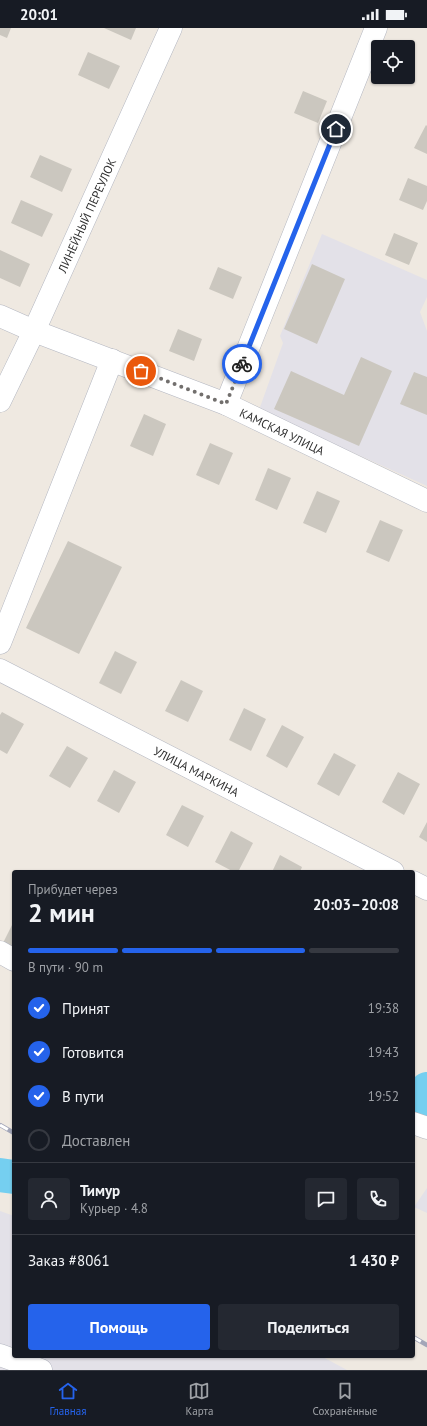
<!DOCTYPE html>
<html lang="ru">
<head>
<meta charset="utf-8">
<style>
	:root { --surface:#171b24; --page:#242831; --text:#f1f3f6; --muted:#9ea1a6; --line:#363941; --accent:#2563eb }
	body { margin:0; font-family:"PT Sans",sans-serif; background:var(--page); color:var(--text); height:100vh; display:flex; flex-direction:column; font-size:15px; white-space:nowrap }
	* { box-sizing:border-box; margin:0 }
	p { font-size:13px; color:var(--muted) }
	.icon { flex:none; width:22px; height:22px; fill:none; stroke:currentColor; stroke-width:2; stroke-linecap:round; stroke-linejoin:round }
	.map { position:relative; flex:1; overflow:hidden }
	.side { position:absolute; left:12px; top:842px; width:403px; height:488px; display:flex; flex-direction:column; background:var(--surface); border-radius:4px; box-shadow:0 1px 3px #0004 }
	.side>* { flex:none }
	.fabs { position:absolute; left:371px; top:12px; display:grid; gap:8px }
	.fabs a { display:grid; place-items:center; width:44px; height:44px; border-radius:4px; background:var(--surface); box-shadow:0 1px 3px #0004; font-size:20px }
	.pin { position:absolute; display:grid; place-items:center; width:34px; height:34px; color:#fff; margin:-17px; border:2px solid #fff; border-radius:50%; box-shadow:0 1px 4px #0007 }
	.courier { position:absolute; display:grid; place-items:center; width:40px; height:40px; margin:-20px; border:3px solid #2563eb; border-radius:50%; background:#fff; color:#222; box-shadow:0 1px 5px #0007 }
	.head em { font-style:normal; font-weight:700 }
	.head div { display:flex; flex-direction:column-reverse }
	.head { display:flex; align-items:center; justify-content:space-between; height:68px; padding:0 16px }
	h1 { font-size:26px; font-weight:700; line-height:30px }
	.bar { display:grid; grid-template-columns:repeat(4,1fr); gap:6px 4px; align-content:center; height:48px; padding:0 16px }
	.bar i { height:5px; border-radius:3px; background:var(--line) }
	.bar .active { background:var(--accent) }
	.bar p { grid-column:span 4 }
	.line { display:flex; align-items:center; gap:10px; padding:0 16px; border-top:1px solid var(--line) }
	.line div { flex:1 }
	.round { display:grid; place-items:center; flex:none; width:42px; height:42px; border-radius:4px; background:var(--page) }
	ol { padding:0 16px; list-style:none }
	li { display:flex; align-items:center; gap:12px; height:44px }
	li p { margin-inline-start:auto }
	li .icon { padding:4px; border-radius:50%; background:var(--accent); color:#fff; stroke-width:4 }
	li:last-child { color:var(--muted) }
	li i { width:22px; height:22px; border:2px solid var(--line); border-radius:50% }
	.cta { display:flex; gap:8px; margin-top:auto; padding:8px 16px }
	.cta a { flex:1; height:46px; border-radius:4px; background:var(--accent); color:#fff; font-size:16px; font-weight:700; line-height:46px; text-align:center }
	.cta a+a { background:var(--page); color:var(--text) }
	.status { display:flex; justify-content:space-between; align-items:center; height:28px; padding:0 20px; background:var(--surface); direction:ltr }
	.status svg { height:11px; fill:currentColor }
	.tabs { display:flex; justify-content:space-around; align-items:center; height:56px; border-top:1px solid var(--line); background:var(--surface); font-size:11px; color:var(--muted) }
	.tabs a { display:grid; justify-items:center; gap:2px }
	.tabs .active { color:var(--accent) }
	.map>svg:first-child { display:block }
	.industrial { fill:#e3e1e8 }
	.lines { fill:none; stroke-linecap:round; stroke-linejoin:round }
	.river { stroke:#75cff0; stroke-width:34 }
	.building { fill:#cbc7bf }
	.minor-casing { stroke:#b4b7c1; stroke-width:23 }
	.minor { stroke:#fff; stroke-width:22 }
	.rail-casing { stroke:#a3a6b8; stroke-width:4.5 }
	.rail { stroke:#fff; stroke-width:3; stroke-dasharray:9; stroke-linecap:butt }
	.done { stroke:#726f6d; stroke-width:4; stroke-dasharray:0 7.2 }
	.route { stroke:#2563eb; stroke-width:5 }
	.labels { text-anchor:middle; dominant-baseline:central; stroke-width:4; stroke-linejoin:round; paint-order:stroke }
	.street-label { font-size:12px; fill:#2e2e2e; stroke:#fff }
</style>
</head>
<body>
<div class="status"><b>20:01</b><svg viewBox="0 0 49 12"><path d="M0 12V9h3v3zM5 12V6h3v6zM10 12V3h3v9zM15 12V0h3v12zM26 1h20v11H26zM47 4h2v5h-2z"/></svg></div>
<div class="map">
<svg width="427" height="1342" viewBox="0 0 427 1342">
	<rect width="100%" height="100%" fill="#efe9e1"/>
	<path class="industrial" d="M322,206l105,46v17l-7,15 7,19v155l-168,-76 24,-67 -3,-7z
		M427,1160v25l-13,-6z
		M0,1183l14,5v140h307l26,14h-347z"/>
	<g class="lines">
		<path class="river" d="M413,1078l14,-17
			M0,1147l14,2"/>
	</g>
	<path class="building" d="M0,0h11l-4,10 -7,-3z
		M104,0h32l-5,12z
		M88,24l32,14 -11,23 -31,-14z
		M303,63l24,10 -9,22 -24,-10z
		M426,97l1,1v28l-13,-6z
		M40,127l32,14 -10,23 -32,-15z
		M408,150l19,8v15l-4,9 -24,-10z
		M21,172l32,14 -11,23 -31,-14z
		M394,205l24,10 -9,22 -24,-10z
		M0,222l30,14 -10,23 -20,-9z
		M312,236l33,15 -28,65 -33,-15z
		M218,239l24,10 -9,22 -24,-10z
		M178,301l24,10 -8,22 -25,-10z
		M361,329l31,14 -33,75 -85,-37 17,-38 53,24z
		M414,344l13,5v38l-27,-11z
		M144,386l22,10 -13,32 -23,-10z
		M210,415l23,10 -14,32 -23,-10z
		M268,440l23,10 -14,32 -22,-10z
		M317,463l23,10 -14,32 -23,-10z
		M380,492l23,10 -14,32 -23,-10z
		M68,513l54,26 -43,87 -53,-26z
		M115,623l22,11 -16,32 -22,-11z
		M181,652l22,11 -15,31 -23,-11z
		M244,680l22,11 -15,32 -22,-11z
		M2,684l22,12 -17,30 -7,-4v-35z
		M282,697l22,12 -17,31 -21,-12z
		M67,718l21,12 -18,30 -21,-12z
		M334,725l22,12 -17,31 -22,-12z
		M114,742l22,12 -17,31 -22,-12z
		M398,744l22,12 -16,31 -22,-13z
		M182,777l22,11 -16,31 -22,-12z
		M427,794v20l-8,-5z
		M231,803l22,12 -15,29h-4l-19,-10z
		M280,827l22,12 -2,5h-28z
		M14,893v27l-11,-5z"/>
	<g class="lines">
		<defs>
			<g id="minor">
				<path id="s1" d="M0,288l34,15 192,73 201,97"/>
				<path id="s2" d="M0,373l34,-70 137,-303"/>
				<path d="M226,376l150,-376"/>
				<path d="M0,615l112,-283"/>
				<path id="s3" d="M0,642l393,202"/>
				<path d="M413,854l14,7"/>
				<path d="M0,924l14,8"/>
				<path d="M413,1095l14,5"/>
				<path d="M0,1327l41,15"/>
			</g>
		</defs>
		<use href="#minor" class="minor-casing"/>
		<use href="#minor" class="minor"/>
		<defs>
			<path id="rail" d="M0,1097l14,8
				M413,1309l14,8"/>
		</defs>
		<use href="#rail" class="rail-casing"/>
		<use href="#rail" class="rail"/>
	</g>
	<g class="lines">
		<path class="done" d="M141,343l85,33 16,-40"/>
		<path class="route" d="M242,336l94,-235"/>
	</g>
	<g class="labels">
		<g class="street-label">
			<text stroke="none"><textPath href="#s2" startOffset="205">ЛИНЕЙНЫЙ ПЕРЕУЛОК</textPath></text>
			<text stroke="none"><textPath href="#s1" startOffset="305">КАМСКАЯ УЛИЦА</textPath></text>
			<text stroke="none"><textPath href="#s3" startOffset="221">УЛИЦА МАРКИНА</textPath></text>
		</g>
	</g>
</svg>
<div class="fabs">
<a><svg class="icon" aria-label="locate" viewBox="0 0 24 24"><circle cx="12" cy="12" r="6"/><path d="M12 2v4M12 18v4M2 12h4M18 12h4"/></svg></a>
</div>
<div class="pin" style="left:141px;top:343px;background:#ea580c"><svg class="icon" aria-label="bag" viewBox="0 0 24 24"><path d="M5 8h14l-1 12H6zM9 8a3 3 0 0 1 6 0"/></svg></div>
<div class="pin" style="left:336px;top:101px;background:#1f2937"><svg class="icon" aria-label="home" viewBox="0 0 24 24"><path d="M3 11l9-7 9 7M6 9v11h12V9"/></svg></div>
<div class="courier" style="left:242px;top:336px"><svg class="icon" aria-label="bike" viewBox="0 0 24 24"><circle cx="6" cy="16" r="4"/><circle cx="18" cy="16" r="4"/><path d="M6 16l4-8h5l3 8M10 8l3 8H6M13 5h3"/></svg></div>
<section class="side">
<div class="head"><div><h1>2 мин</h1><p>Прибудет через</p></div><em>20:03–20:08</em></div>
<div class="bar"><i class="active"></i><i class="active"></i><i class="active"></i><i></i><p>В пути · 90 m</p></div>
<ol>
<li><svg class="icon" aria-label="check" viewBox="0 0 24 24"><path d="M5 12l5 5 9-10"/></svg>Принят<p>19:38</p></li>
<li><svg class="icon" aria-label="check" viewBox="0 0 24 24"><path d="M5 12l5 5 9-10"/></svg>Готовится<p>19:43</p></li>
<li><svg class="icon" aria-label="check" viewBox="0 0 24 24"><path d="M5 12l5 5 9-10"/></svg>В пути<p>19:52</p></li>
<li><i></i>Доставлен</li>
</ol>
<div class="line" style="height:72px"><a class="round"><svg class="icon" aria-label="person" viewBox="0 0 24 24"><circle cx="12" cy="8" r="4"/><path d="M4 21q1-7 8-7t8 7"/></svg></a><div><b>Тимур</b><p>Курьер · 4.8</p></div><a class="round"><svg class="icon" aria-label="chat" viewBox="0 0 24 24"><path d="M4 5h16v11H9l-5 4z"/></svg></a><a class="round"><svg class="icon" aria-label="phone" viewBox="0 0 24 24"><path d="M5 4h4l2 5-3 2q2 4 5 5l2-3 5 2v4C11 20 4 13 5 4z"/></svg></a></div>
<div class="line" style="height:52px"><div>Заказ #8061</div><b>1 430 ₽</b></div>
<div class="cta"><a>Помощь</a><a>Поделиться</a></div>
</section>
</div>
<nav class="tabs">
<a class="active"><svg class="icon" aria-label="home" viewBox="0 0 24 24"><path d="M3 11l9-7 9 7M6 9v11h12V9"/></svg>Главная</a>
<a><svg class="icon" aria-label="map" viewBox="0 0 24 24"><path d="M3 6l6-2 6 2 6-2v14l-6 2-6-2-6 2zM9 4v14M15 6v14"/></svg>Карта</a>
<a><svg class="icon" aria-label="saved" viewBox="0 0 24 24"><path d="M7 4h10v16l-5-4-5 4z"/></svg>Сохранённые</a>
</nav>
</body>
</html>
